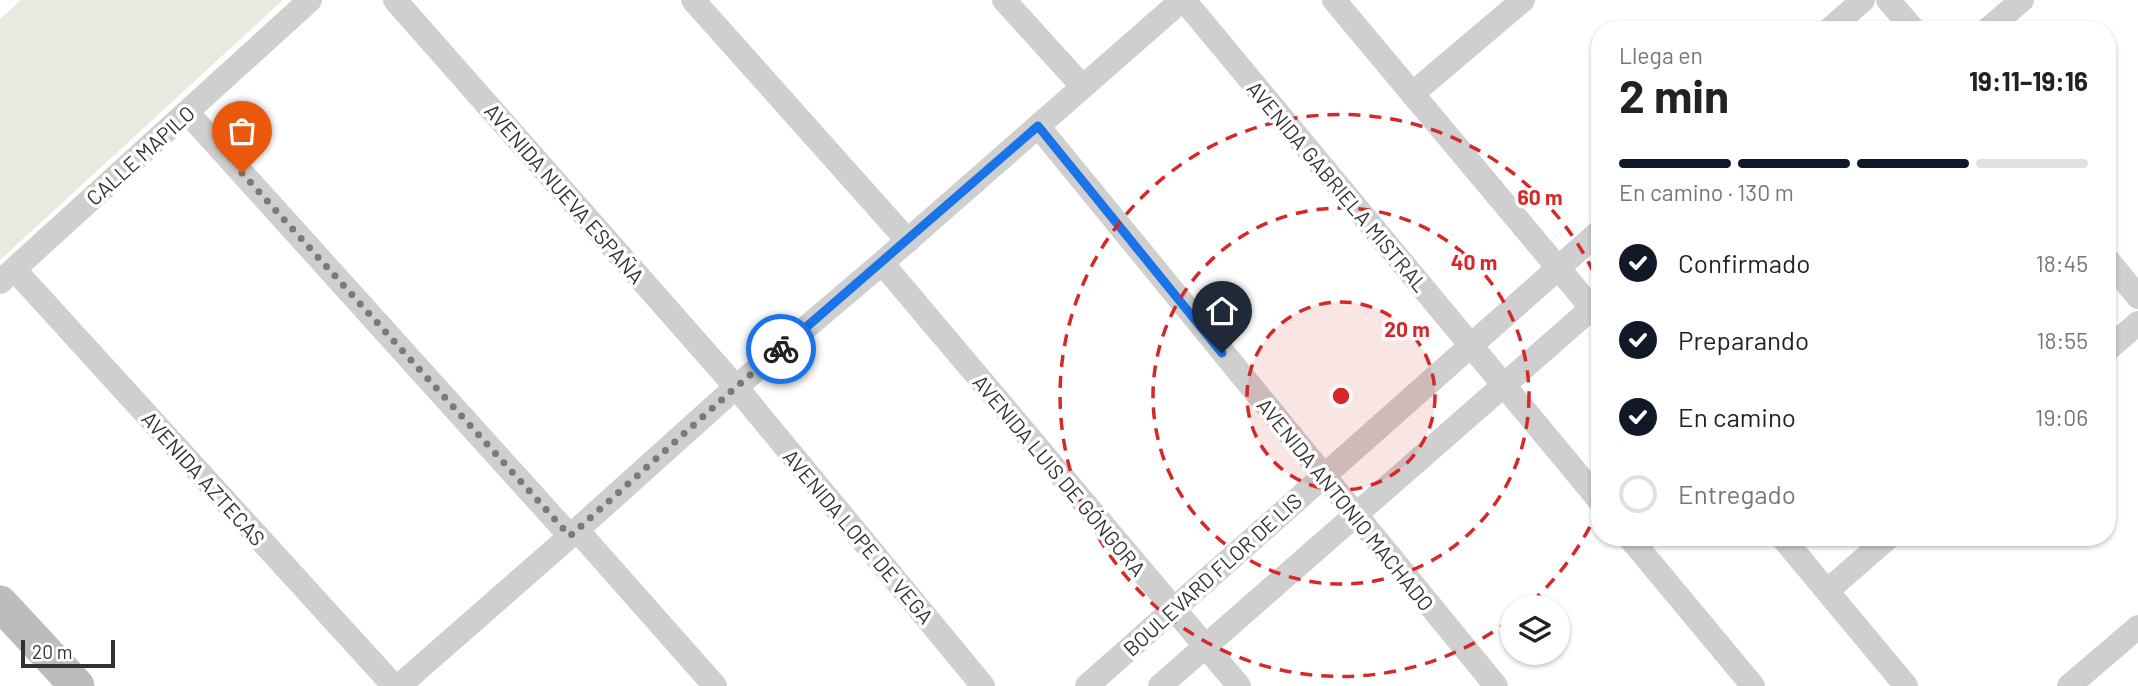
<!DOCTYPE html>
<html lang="es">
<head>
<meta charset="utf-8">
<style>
	:root { --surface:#fff; --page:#f2f2f2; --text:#222; --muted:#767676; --line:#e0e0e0; --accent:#111827 }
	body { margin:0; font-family:Barlow,sans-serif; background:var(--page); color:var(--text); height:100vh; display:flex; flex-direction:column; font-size:26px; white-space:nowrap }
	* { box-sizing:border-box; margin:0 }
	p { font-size:23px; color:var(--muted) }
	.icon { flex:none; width:38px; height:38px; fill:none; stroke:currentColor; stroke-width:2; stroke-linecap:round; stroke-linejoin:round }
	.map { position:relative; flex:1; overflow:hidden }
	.details { position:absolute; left:1591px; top:21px; width:525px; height:525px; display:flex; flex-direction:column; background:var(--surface); border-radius:28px; box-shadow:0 2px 5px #0004 }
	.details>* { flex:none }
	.fabs { position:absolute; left:1500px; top:595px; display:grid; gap:14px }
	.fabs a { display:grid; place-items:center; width:70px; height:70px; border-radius:50%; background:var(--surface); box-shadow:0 2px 5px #0004; font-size:35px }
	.scale { position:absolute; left:21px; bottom:18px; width:94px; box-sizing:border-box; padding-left:7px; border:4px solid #323232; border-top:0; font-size:19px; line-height:24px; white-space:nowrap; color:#323232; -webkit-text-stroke:5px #fff; paint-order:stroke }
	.pin { position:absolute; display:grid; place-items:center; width:60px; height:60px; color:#fff; margin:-72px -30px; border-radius:50% 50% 50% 0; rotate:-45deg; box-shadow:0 0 7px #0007 }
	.pin .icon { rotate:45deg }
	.courier { position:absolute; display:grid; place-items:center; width:70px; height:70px; margin:-35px; border:5px solid #1a73e8; border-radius:50%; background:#fff; color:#222; box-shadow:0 2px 9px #0007 }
	.summary em { font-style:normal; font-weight:700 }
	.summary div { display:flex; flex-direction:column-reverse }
	.summary { display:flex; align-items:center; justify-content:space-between; height:119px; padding:0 28px }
	h1 { font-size:46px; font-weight:700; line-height:52px }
	.bar { display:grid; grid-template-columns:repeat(4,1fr); gap:10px 7px; align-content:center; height:84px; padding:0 28px }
	.bar i { height:9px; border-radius:5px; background:var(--line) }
	.bar .selected { background:var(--accent) }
	.bar p { grid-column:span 4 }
	ol { padding:0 28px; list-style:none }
	li { display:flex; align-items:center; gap:21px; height:77px }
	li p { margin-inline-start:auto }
	li .icon { padding:7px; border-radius:50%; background:var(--accent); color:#fff; stroke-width:4 }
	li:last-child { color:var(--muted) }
	li i { width:38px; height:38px; border:4px solid var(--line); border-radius:50% }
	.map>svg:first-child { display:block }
	.green { fill:#e7ebde }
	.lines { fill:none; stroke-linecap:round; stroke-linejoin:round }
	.street { stroke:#cfcfcf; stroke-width:24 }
	.secondary { stroke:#bcbcbc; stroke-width:35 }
	.done { stroke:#7a7a7a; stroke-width:7; stroke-dasharray:0 12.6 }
	.route { stroke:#1a73e8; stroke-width:9 }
	.ring { fill:none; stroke:#d62828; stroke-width:3.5; stroke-dasharray:12 9 }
	.labels { text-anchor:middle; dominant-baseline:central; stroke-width:7; stroke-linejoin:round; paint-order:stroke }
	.street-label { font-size:21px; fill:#323232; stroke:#fff }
	.centre { fill:#d62828; stroke:#fff; stroke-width:3.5 }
	.ring-label { font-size:21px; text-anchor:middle; font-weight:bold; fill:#d62828; stroke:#fff; stroke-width:7; stroke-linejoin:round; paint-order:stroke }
</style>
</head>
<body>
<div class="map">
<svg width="2138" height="686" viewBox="0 0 2138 686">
	<rect width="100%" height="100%" fill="#fff"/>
	<path class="green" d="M21,0h262l-283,260v-241z"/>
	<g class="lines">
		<path class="street" d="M395,0l341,387 247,299
			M693,0l215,241
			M1004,0l79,87
			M1184,0l416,501
			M1334,0l266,318
			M1888,0l26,30
			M1829,30l34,-30
			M1987,30l35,-30
			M1412,94l111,-94
			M187,112l383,424
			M1038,126l458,560
			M2107,259l31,38
			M882,263l357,423
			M14,269l380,417
			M0,282l310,-282
			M2107,350l31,-27
			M577,530l138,156
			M1629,537l124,149
			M1782,537l124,149
			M1827,591l62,-54
			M399,686l178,-156 159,-143 146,-124 300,-263
			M1087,686l513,-455
			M1160,686l432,-378
			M2069,686l69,-59"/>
		<path class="secondary" d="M0,603l77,83"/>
	</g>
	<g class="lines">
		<path class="done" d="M242,173l328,363 166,-149 45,-38"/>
		<path class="route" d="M781,349l257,-223 184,227"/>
	</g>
	<circle cx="1341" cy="396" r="94" fill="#d62828" fill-opacity=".12"/>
	<g class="ring">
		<circle cx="1341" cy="396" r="94"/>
		<circle cx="1341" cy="396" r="188"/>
		<path d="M1599 508A281 281 0 0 1 1527 606M1510 620A281 281 0 1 1 1599 284"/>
	</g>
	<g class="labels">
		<g class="street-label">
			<text transform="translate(140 155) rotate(-42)">CALLE MAPILO</text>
			<text transform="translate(1338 186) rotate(50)">AVENIDA GABRIELA MISTRAL</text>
			<text transform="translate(565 193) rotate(49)">AVENIDA NUEVA ESPAÑA</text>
			<text transform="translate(1060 475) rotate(50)">AVENIDA LUIS DE GÓNGORA</text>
			<text transform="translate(204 478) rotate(48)">AVENIDA AZTECAS</text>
			<text transform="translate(1346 504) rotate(51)">AVENIDA ANTONIO MACHADO</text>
			<text transform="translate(859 536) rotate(50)">AVENIDA LOPE DE VEGA</text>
			<text transform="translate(1212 574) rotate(-42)">BOULEVARD FLOR DE LIS</text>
		</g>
	</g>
	<circle cx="1341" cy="396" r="10" class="centre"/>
	<g class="ring-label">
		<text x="1540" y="205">60 m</text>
		<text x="1474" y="270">40 m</text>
		<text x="1407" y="337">20 m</text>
	</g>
</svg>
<div class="fabs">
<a><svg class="icon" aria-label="layers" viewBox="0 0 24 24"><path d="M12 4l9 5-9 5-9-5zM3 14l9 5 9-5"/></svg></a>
</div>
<div class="scale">20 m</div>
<div class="pin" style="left:242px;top:173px;background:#ea580c"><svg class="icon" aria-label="bag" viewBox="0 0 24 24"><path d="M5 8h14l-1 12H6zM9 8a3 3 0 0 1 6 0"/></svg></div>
<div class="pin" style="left:1222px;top:353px;background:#1f2937"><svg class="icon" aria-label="home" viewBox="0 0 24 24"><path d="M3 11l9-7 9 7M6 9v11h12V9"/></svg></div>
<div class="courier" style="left:781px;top:349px"><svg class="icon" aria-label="bike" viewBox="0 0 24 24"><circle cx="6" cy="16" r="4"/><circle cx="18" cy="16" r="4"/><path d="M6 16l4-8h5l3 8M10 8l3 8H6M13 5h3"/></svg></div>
<section class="details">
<div class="summary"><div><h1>2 min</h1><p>Llega en</p></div><em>19:11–19:16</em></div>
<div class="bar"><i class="selected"></i><i class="selected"></i><i class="selected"></i><i></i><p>En camino · 130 m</p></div>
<ol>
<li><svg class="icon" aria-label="check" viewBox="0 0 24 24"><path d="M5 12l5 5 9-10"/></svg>Confirmado<p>18:45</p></li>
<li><svg class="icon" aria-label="check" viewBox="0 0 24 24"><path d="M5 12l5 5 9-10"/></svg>Preparando<p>18:55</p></li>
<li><svg class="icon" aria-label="check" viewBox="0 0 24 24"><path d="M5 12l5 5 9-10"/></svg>En camino<p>19:06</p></li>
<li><i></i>Entregado</li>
</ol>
</section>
</div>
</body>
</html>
